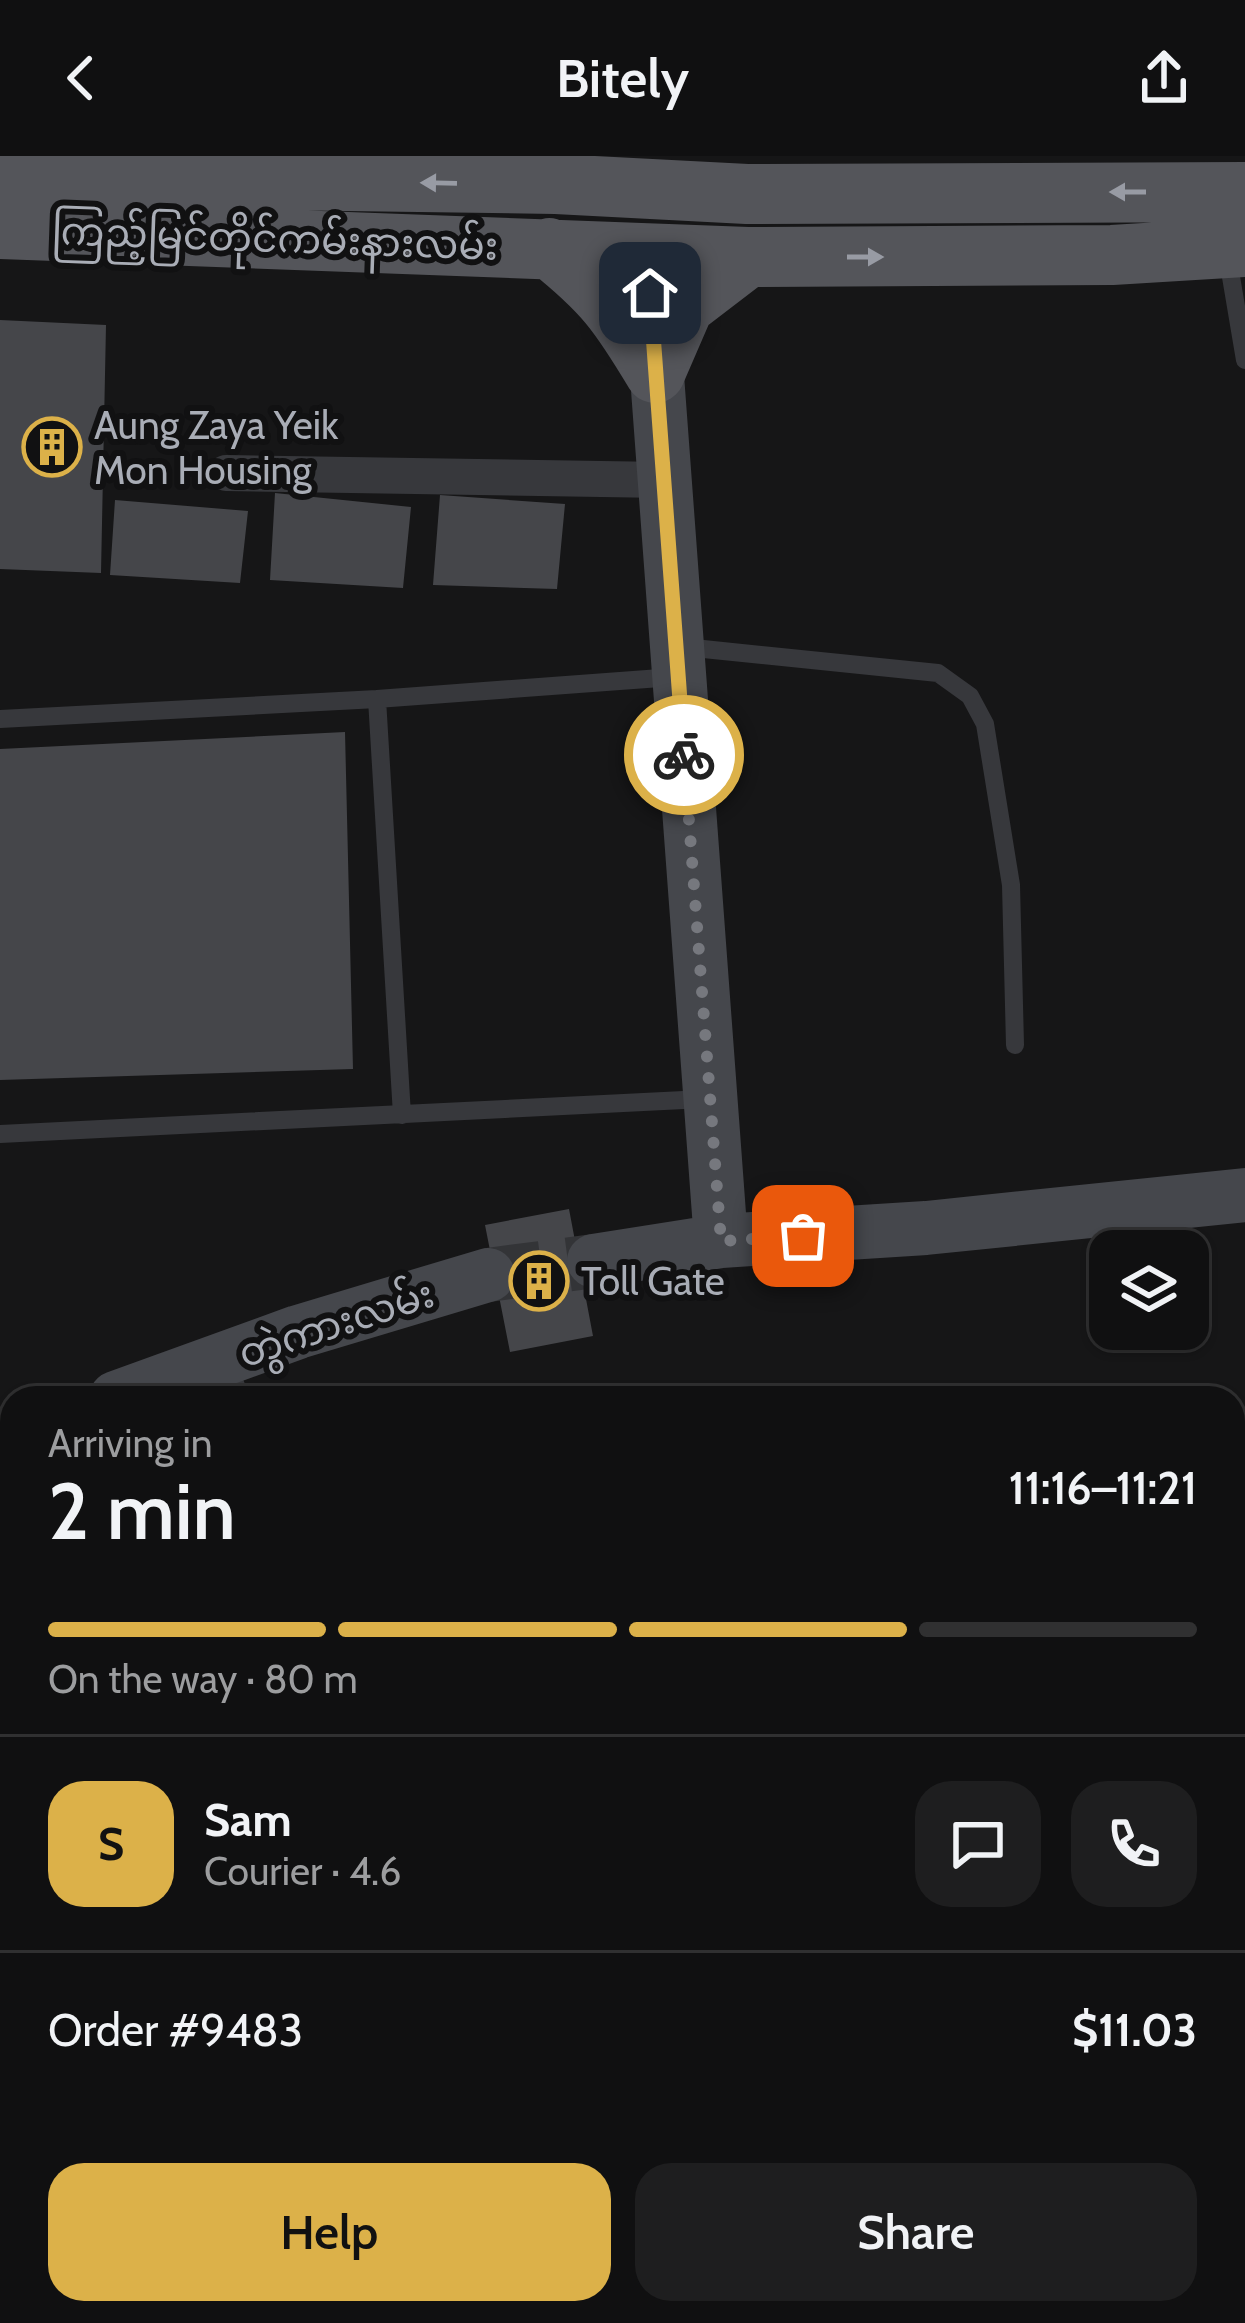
<!DOCTYPE html>
<html lang="en">
<head>
<meta charset="utf-8">
<style>
	:root { --surface:#101011; --page:#1e1e1f; --text:#f1f3f6; --muted:#9c9d9f; --line:#303031; --accent:#dcb149 }
	body { margin:0; font-family:Cabin,"Noto Sans Myanmar",sans-serif; background:var(--page); color:var(--text); height:100vh; display:flex; flex-direction:column; font-size:45px; white-space:nowrap }
	* { box-sizing:border-box; margin:0 }
	p { font-size:39px; color:var(--muted) }
	.icon { flex:none; width:66px; height:66px; fill:none; stroke:currentColor; stroke-width:2; stroke-linecap:round; stroke-linejoin:round }
	.map { position:relative; flex:1; overflow:hidden }
	.side { position:absolute; left:0px; top:1230px; width:1245px; height:939px; display:flex; flex-direction:column; background:var(--surface); border-radius:36px 36px 0 0; box-shadow:0 3px 9px #0004,0 0 0 3px var(--line) }
	.side>* { flex:none }
	.tools { position:absolute; left:1089px; top:1074px; display:grid; gap:24px }
	.tools a { display:grid; place-items:center; width:120px; height:120px; border-radius:24px; background:var(--surface); box-shadow:0 3px 9px #0004,0 0 0 3px var(--line); font-size:60px }
	.pin { position:absolute; display:grid; place-items:center; width:102px; height:102px; color:#fff; margin:-51px; border-radius:24px; box-shadow:0 6px 18px #0006 }
	.courier { position:absolute; display:grid; place-items:center; width:120px; height:120px; margin:-60px; border:9px solid #dcb149; border-radius:50%; background:#fff; color:#222; box-shadow:0 3px 15px #0007 }
	.head em { font-style:normal; font-weight:600 }
	.head div { display:flex; flex-direction:column-reverse }
	.head { display:flex; align-items:center; justify-content:space-between; height:204px; padding:0 48px }
	h1 { font-size:78px; font-weight:600; line-height:90px }
	.bar { display:grid; grid-template-columns:repeat(4,1fr); gap:18px 12px; align-content:center; height:144px; padding:0 48px }
	.bar i { height:15px; border-radius:9px; background:var(--line) }
	.bar .current { background:var(--accent) }
	.bar p { grid-column:span 4 }
	.line { display:flex; align-items:center; gap:30px; padding:0 48px; border-top:3px solid var(--line) }
	.line div { flex:1 }
	.round { display:grid; place-items:center; flex:none; width:126px; height:126px; border-radius:36px; background:var(--page) }
	.action { display:flex; gap:24px; margin-top:auto; padding:24px 48px }
	.action a { flex:1; height:138px; border-radius:36px; background:var(--accent); color:#111; font-size:48px; font-weight:600; line-height:138px; text-align:center }
	.action a+a { background:var(--page); color:var(--text) }
	header { display:flex; justify-content:space-between; align-items:center; height:156px; padding:0 48px; background:var(--surface); font-size:54px; font-weight:600 }
	.map>svg:first-child { display:block }
	.building { fill:#45464a }
	.lines { fill:none; stroke-linecap:round; stroke-linejoin:round }
	.secondary-tunnel { stroke:#333437; stroke-width:54; stroke-dasharray:54 27; stroke-linecap:butt }
	.service { stroke:#37383c; stroke-width:18 }
	.minor { stroke:#37383c; stroke-width:36 }
	.secondary { stroke:#45474c; stroke-width:54 }
	.primary { stroke:#54555a; stroke-width:60 }
	.oneway { fill:#989ba4 }
	.done { stroke:#76787e; stroke-width:12; stroke-dasharray:0 21.6 }
	.route { stroke:#dcb149; stroke-width:15 }
	.labels { text-anchor:middle; dominant-baseline:central; stroke-width:12; stroke-linejoin:round; paint-order:stroke }
	.street-label { font-size:39px; fill:#a9adb6; stroke:#111112 }
	.poi-label { font-size:39px; fill:#a9adb6; stroke:#111112; text-anchor:start }
</style>
</head>
<body>
<header><svg class="icon" aria-label="back" viewBox="0 0 24 24"><path d="M15 5l-7 7 7 7"/></svg>Bitely<svg class="icon" aria-label="share" viewBox="0 0 24 24"><path d="M12 15V3M7 8l5-5 5 5M5 13v7h14v-7"/></svg></header>
<div class="map">
<svg width="1245" height="2167" viewBox="0 0 1245 2167">
	<rect width="100%" height="100%" fill="#161617"/>
	<path class="building" d="M0,164l106,5 -5,248 -101,-4z
		M275,337l136,14 -8,81 -133,-8z
		M440,339l125,9 -8,85 -124,-4z
		M115,344l133,11 -8,72 -130,-8z
		M345,576l8,337 -353,11v-331z
		M569,1053l24,127 -83,16 -25,-127z"/>
	<g class="lines">
		<path class="secondary-tunnel" d="M488,1119l106,-14"/>
		<path class="service" d="M1228,103l17,101
			M684,491l254,26 32,23 15,28 26,161 4,160
			M377,543l25,416
			M0,563l377,-20 297,-22
			M0,978l704,-35
			M227,1208l14,34
			M0,2005l12,2
			M724,2157l47,10
			M1038,2157l4,10"/>
		<path class="minor" d="M226,317l438,7"/>
		<path class="secondary" d="M648,98l73,987
			M594,1105l127,-20 205,-13 319,-33
			M116,1242l182,-66 190,-57
			M0,1283l12,-4"/>
		<path class="primary" d="M0,20l556,8 191,10 498,-2
			M0,73l748,28 364,-2 133,-8
			M549,92c55,44 70,65 106,125
			M655,217l29,-67 64,-49"/>
	</g>
	<defs><path id="oneway-solid" d="M-6-.8H1V-3.2L6.5 0L1 3.2V.8H-6Z" transform="scale(3)"/></defs>
	<g class="oneway">
		<use href="#oneway-solid" transform="translate(439 27) rotate(-179)"/>
		<use href="#oneway-solid" transform="translate(1128 36) rotate(180)"/>
		<use href="#oneway-solid" transform="translate(865 101)"/>
	</g>
	<g class="lines">
		<path class="done" d="M684,599l37,486 82,-5"/>
		<path class="route" d="M650,137l34,462"/>
	</g>
	<defs>
		<symbol id="building-ring" viewBox="-11 -11 22 22"><circle r="9.5" fill="#111112" stroke="#dcb149" stroke-width="1.5"/><path d="M-4-6H4V6H1V3H-1V6H-4ZM-2.5-4.3h1.7v1.8h-1.7ZM.8-4.3h1.7v1.8H.8ZM-2.5-1h1.7V.8h-1.7ZM.8-1h1.7V.8H.8Z" fill="#dcb149"/></symbol>
	</defs>
	<g fill-rule="evenodd">
		<use href="#building-ring" x="19" y="258" width="66" height="66"/>
		<use href="#building-ring" x="506" y="1092" width="66" height="66"/>
	</g>
	<g class="labels">
		<g class="street-label">
			<text transform="translate(275 82) rotate(2)">ကြည့်မြင်တိုင်ကမ်းနားလမ်း</text>
			<text transform="translate(336 1167) rotate(-18)">တွဲကားလမ်း</text>
		</g>
		<g class="poi-label">
			<text x="94" y="269">Aung Zaya Yeik<tspan x="94" dy="45">Mon Housing</tspan></text>
			<text x="581" y="1125">Toll Gate</text>
		</g>
	</g>
</svg>
<div class="tools">
<a><svg class="icon" aria-label="layers" viewBox="0 0 24 24"><path d="M12 4l9 5-9 5-9-5zM3 14l9 5 9-5"/></svg></a>
</div>
<div class="pin" style="left:803px;top:1080px;background:#ea580c"><svg class="icon" aria-label="bag" viewBox="0 0 24 24"><path d="M5 8h14l-1 12H6zM9 8a3 3 0 0 1 6 0"/></svg></div>
<div class="pin" style="left:650px;top:137px;background:#1f2937"><svg class="icon" aria-label="home" viewBox="0 0 24 24"><path d="M3 11l9-7 9 7M6 9v11h12V9"/></svg></div>
<div class="courier" style="left:684px;top:599px"><svg class="icon" aria-label="bike" viewBox="0 0 24 24"><circle cx="6" cy="16" r="4"/><circle cx="18" cy="16" r="4"/><path d="M6 16l4-8h5l3 8M10 8l3 8H6M13 5h3"/></svg></div>
<section class="side">
<div class="head"><div><h1>2 min</h1><p>Arriving in</p></div><em>11:16–11:21</em></div>
<div class="bar"><i class="current"></i><i class="current"></i><i class="current"></i><i></i><p>On the way · 80 m</p></div>
<div class="line" style="height:216px"><b class="round" style="background:var(--accent);color:#111">S</b><div><b>Sam</b><p>Courier · 4.6</p></div><a class="round"><svg class="icon" aria-label="chat" viewBox="0 0 24 24"><path d="M4 5h16v11H9l-5 4z"/></svg></a><a class="round"><svg class="icon" aria-label="phone" viewBox="0 0 24 24"><path d="M5 4h4l2 5-3 2q2 4 5 5l2-3 5 2v4C11 20 4 13 5 4z"/></svg></a></div>
<div class="line" style="height:156px"><div>Order #9483</div><b>$11.03</b></div>
<div class="action"><a>Help</a><a>Share</a></div>
</section>
</div>
</body>
</html>
